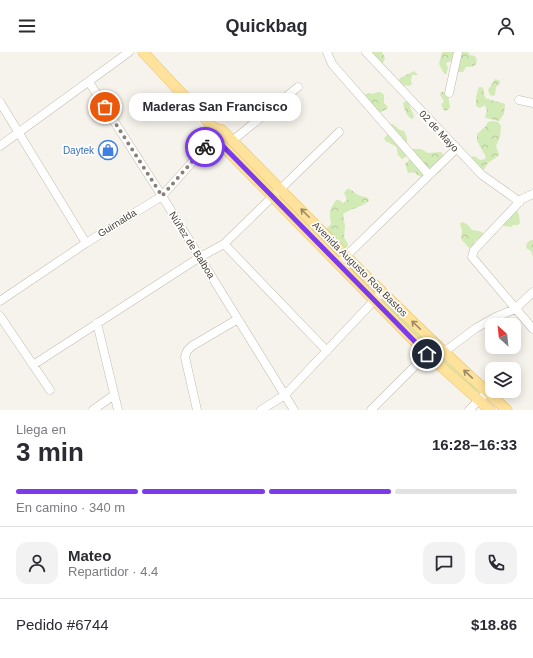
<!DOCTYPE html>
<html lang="es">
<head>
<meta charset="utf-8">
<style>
	:root { --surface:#fff; --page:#f2f2f3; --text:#2b2b33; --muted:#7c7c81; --line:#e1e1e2; --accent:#7c3aed }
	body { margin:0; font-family:Arial,sans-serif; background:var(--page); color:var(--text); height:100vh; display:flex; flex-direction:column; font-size:15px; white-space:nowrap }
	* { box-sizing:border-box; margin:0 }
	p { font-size:13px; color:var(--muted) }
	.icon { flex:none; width:22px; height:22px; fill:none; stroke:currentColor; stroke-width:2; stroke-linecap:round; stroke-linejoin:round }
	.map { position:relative; height:358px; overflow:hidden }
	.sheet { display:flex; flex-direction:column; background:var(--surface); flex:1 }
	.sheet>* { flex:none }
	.needle { width:26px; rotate:333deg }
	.fabs { position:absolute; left:485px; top:266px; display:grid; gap:8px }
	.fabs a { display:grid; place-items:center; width:36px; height:36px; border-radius:8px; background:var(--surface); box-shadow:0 2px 10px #0003; font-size:20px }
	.pin { position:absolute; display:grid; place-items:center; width:34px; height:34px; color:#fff; margin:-17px; border:2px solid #fff; border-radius:50%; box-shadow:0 1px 4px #0007 }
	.courier { position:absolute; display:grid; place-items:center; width:40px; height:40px; margin:-20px; border:3px solid #7c3aed; border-radius:50%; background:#fff; color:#222; box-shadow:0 1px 5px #0007 }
	.bubble { position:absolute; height:28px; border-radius:12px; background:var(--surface); box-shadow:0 2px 10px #0003; font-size:13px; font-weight:800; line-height:28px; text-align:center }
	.overview em { font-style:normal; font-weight:800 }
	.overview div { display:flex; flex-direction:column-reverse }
	.overview { display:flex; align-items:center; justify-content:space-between; height:68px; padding:0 16px }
	h1 { font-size:26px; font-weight:800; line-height:30px }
	.bar { display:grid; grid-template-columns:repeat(4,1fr); gap:6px 4px; align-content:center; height:48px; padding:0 16px }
	.bar i { height:5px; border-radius:3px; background:var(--line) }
	.bar .selected { background:var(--accent) }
	.bar p { grid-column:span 4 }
	.line { display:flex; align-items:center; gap:10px; padding:0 16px; border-top:1px solid var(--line) }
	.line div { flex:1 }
	.round { display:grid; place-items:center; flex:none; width:42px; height:42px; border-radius:12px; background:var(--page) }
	header { display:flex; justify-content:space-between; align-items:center; height:52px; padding:0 16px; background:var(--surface); font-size:18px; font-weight:800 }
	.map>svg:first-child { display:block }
	.grass { fill:#d2eab5 }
	.forest { fill:url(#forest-crowns) }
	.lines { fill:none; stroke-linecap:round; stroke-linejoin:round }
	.minor-casing { stroke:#c2bbae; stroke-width:9 }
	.major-casing { stroke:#e6c16a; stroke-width:11 }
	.minor { stroke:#fff; stroke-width:8 }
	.major { stroke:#ffe39c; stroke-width:10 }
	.oneway { stroke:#9c8c66 }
	.done { stroke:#878178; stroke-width:4; stroke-dasharray:0 7.2 }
	.route { stroke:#7c3aed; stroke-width:5 }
	.labels { text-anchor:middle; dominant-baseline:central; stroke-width:3.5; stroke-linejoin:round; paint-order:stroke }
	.street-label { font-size:10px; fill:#4b4439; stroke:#fff }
	.shop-label { font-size:10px; fill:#366cbe; stroke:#fff; text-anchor:end }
</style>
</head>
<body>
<header><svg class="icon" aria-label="menu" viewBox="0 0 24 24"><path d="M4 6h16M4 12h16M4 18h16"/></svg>Quickbag<svg class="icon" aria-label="person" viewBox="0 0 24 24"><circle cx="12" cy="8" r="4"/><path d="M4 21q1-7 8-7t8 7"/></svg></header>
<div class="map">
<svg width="533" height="358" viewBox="0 0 533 358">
	<defs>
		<pattern id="forest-crowns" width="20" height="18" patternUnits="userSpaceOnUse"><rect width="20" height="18" fill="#d2eab5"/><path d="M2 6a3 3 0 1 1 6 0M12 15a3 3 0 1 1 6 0" fill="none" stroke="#b6ca9c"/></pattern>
	</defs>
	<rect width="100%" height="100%" fill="#f6f3ec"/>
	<path class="grass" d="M244,42l7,10 -20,15 -8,-10z
		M385,248l39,40 -1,3 -41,-40v-2z
		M440,305h1l37,33 -1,2 -39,-34z"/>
	<path class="forest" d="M370,0h12l3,6 -2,5 -3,1z
		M442,0h13l-1,8 -8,3 2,5 -2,6 -3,-2 -4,-8z
		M457,0h11l2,3 5,1 2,4c-1,8 -5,6 -11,7l-3,5h-5z
		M414,19l4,4h-6l-1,6 1,3 -3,2 -8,-1 -2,-5 1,-2z
		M495,27l5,2v2l-4,4 -1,8 -3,1 -2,-1 -2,-5z
		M479,35h2l2,1 2,10 20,6 -1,10 -5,7 -13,-3 -1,-2 2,-5 -2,-6 -5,3 -4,-2v-9z
		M378,40h2l4,3v8l4,4 -1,2 -9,4 -14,-18 5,-2 4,1z
		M441,40h3l4,2 2,14 -4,3 -2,-1 -3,-5 3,-4 -4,-6z
		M406,49l3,2c1,5 4,9 5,14l-2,2c-5,-2 -8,-10 -9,-16z
		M493,69l5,1 3,4 -1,11 -4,9 3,8 -1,2 -10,7 -7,11 -12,-15 5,-3 6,4 5,-1 1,-2 -9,-16v-7l8,-7 3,-5z
		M392,72c4,1 5,6 12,7l3,7v18l-5,3 -4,-4c-2,-8 1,-7 -7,-11 -4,-2 0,-2 -5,-2l-2,-4 5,-5v-8z
		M413,97h8l7,4 13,-1 3,4 -3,15c-8,6 -21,10 -26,1l-7,1 -3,-9 6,-6v-8z
		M347,137h3l8,6 10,3 1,3c-9,7 -17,7 -26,13l2,12 -1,11 4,7v2l-5,4 -17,-21 5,-5c0,-4 -2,-8 -1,-11 0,-5 4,-9 6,-13h3l4,3 4,-3 -3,-7z
		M514,159h3l2,4 1,8 -2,2h-5l-2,2 -7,-1 -2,-2 5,-5 3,1 1,-5z
		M462,170l5,2 5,6 7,1 4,2 1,3 -9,5c-1,4 0,7 -5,8l-9,-10 1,-8 -2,-7z
		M531,188h2v17l-2,-6 -5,-3 1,-5z"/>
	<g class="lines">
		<defs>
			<path id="minor" d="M327,0l5,12 97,111
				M366,0l116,123 38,27
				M89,30l73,114 132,214
				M449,41l9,-41
				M519,48l14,3
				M0,50l86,141
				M232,89l66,-54
				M0,94l129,-94
				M533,142l-11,5 -48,51 -2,7 61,72
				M224,192l103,107
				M342,208l114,-111
				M0,249l86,-58 76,-47 56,-63
				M0,264l50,74
				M97,271l21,87
				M33,313l167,-108 24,-13 115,-112
				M93,358l21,-15
				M197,358l-12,-53 2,-6 5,-5 46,-27
				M261,358l24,-15 97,-103
				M371,358l56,-56 17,-2 32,-24 20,-11 19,-8 18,-17
				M469,358l18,-18"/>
			<path id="major" d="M143,0l71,76 8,2c93,95 186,191 285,280
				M214,76v9l213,217 63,56"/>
		</defs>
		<use href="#minor" class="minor-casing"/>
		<use href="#major" class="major-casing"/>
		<use href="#minor" class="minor"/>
		<use href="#major" class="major"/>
	</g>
	<defs><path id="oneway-shaft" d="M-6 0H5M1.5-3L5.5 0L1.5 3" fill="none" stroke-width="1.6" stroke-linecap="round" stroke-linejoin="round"/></defs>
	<g class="oneway">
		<use href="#oneway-shaft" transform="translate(305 161) rotate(-135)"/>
		<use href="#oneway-shaft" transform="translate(416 273) rotate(-136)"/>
		<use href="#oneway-shaft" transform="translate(468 322) rotate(-137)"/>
	</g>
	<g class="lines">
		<path class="done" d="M105,55l57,89 43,-49"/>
		<path class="route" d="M205,95l9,-10 213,217"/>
	</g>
	<defs>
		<symbol id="shop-ring" viewBox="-11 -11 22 22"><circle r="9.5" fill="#fff" stroke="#3f7fe0" stroke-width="1.5"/><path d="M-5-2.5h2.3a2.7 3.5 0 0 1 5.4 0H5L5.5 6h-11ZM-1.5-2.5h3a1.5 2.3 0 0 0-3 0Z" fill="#3f7fe0"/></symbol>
	</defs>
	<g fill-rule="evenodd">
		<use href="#shop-ring" x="97" y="87" width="22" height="22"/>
	</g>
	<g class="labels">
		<g class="street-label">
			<text transform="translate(439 79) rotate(47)">02 de Mayo</text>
			<text transform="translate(117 171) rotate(-32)">Guirnalda</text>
			<text transform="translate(192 193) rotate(58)">Núñez de Balboa</text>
			<text transform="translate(360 217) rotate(45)">Avenida Augusto Roa Bastos</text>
		</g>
		<g class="shop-label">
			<text x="94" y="98">Daytek</text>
		</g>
	</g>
</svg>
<div class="fabs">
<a><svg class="needle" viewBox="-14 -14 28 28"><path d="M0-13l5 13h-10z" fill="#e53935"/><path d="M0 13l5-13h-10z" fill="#7c7c81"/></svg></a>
<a><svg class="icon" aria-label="layers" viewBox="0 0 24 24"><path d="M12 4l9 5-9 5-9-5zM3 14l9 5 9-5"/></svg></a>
</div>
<div class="pin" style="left:105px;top:55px;background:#ea580c"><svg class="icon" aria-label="bag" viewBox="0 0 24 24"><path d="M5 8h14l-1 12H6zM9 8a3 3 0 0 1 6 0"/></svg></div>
<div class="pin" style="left:427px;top:302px;background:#1f2937"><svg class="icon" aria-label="home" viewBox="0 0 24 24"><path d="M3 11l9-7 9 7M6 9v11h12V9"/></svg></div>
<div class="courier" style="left:205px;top:95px"><svg class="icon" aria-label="bike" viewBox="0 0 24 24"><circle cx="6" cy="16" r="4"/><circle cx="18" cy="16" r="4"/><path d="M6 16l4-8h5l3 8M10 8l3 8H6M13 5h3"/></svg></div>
<div class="bubble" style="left:129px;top:41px;width:172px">Maderas San Francisco</div>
</div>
<section class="sheet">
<div class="overview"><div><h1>3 min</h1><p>Llega en</p></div><em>16:28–16:33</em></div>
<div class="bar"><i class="selected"></i><i class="selected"></i><i class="selected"></i><i></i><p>En camino · 340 m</p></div>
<div class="line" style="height:72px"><a class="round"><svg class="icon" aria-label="person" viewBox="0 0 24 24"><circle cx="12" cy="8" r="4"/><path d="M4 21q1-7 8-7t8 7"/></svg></a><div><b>Mateo</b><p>Repartidor · 4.4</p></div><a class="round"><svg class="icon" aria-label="chat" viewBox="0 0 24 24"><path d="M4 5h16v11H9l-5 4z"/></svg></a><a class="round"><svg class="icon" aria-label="phone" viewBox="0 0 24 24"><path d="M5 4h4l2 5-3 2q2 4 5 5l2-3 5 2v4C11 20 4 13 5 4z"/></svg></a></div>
<div class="line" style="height:52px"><div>Pedido #6744</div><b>$18.86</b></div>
</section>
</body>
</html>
